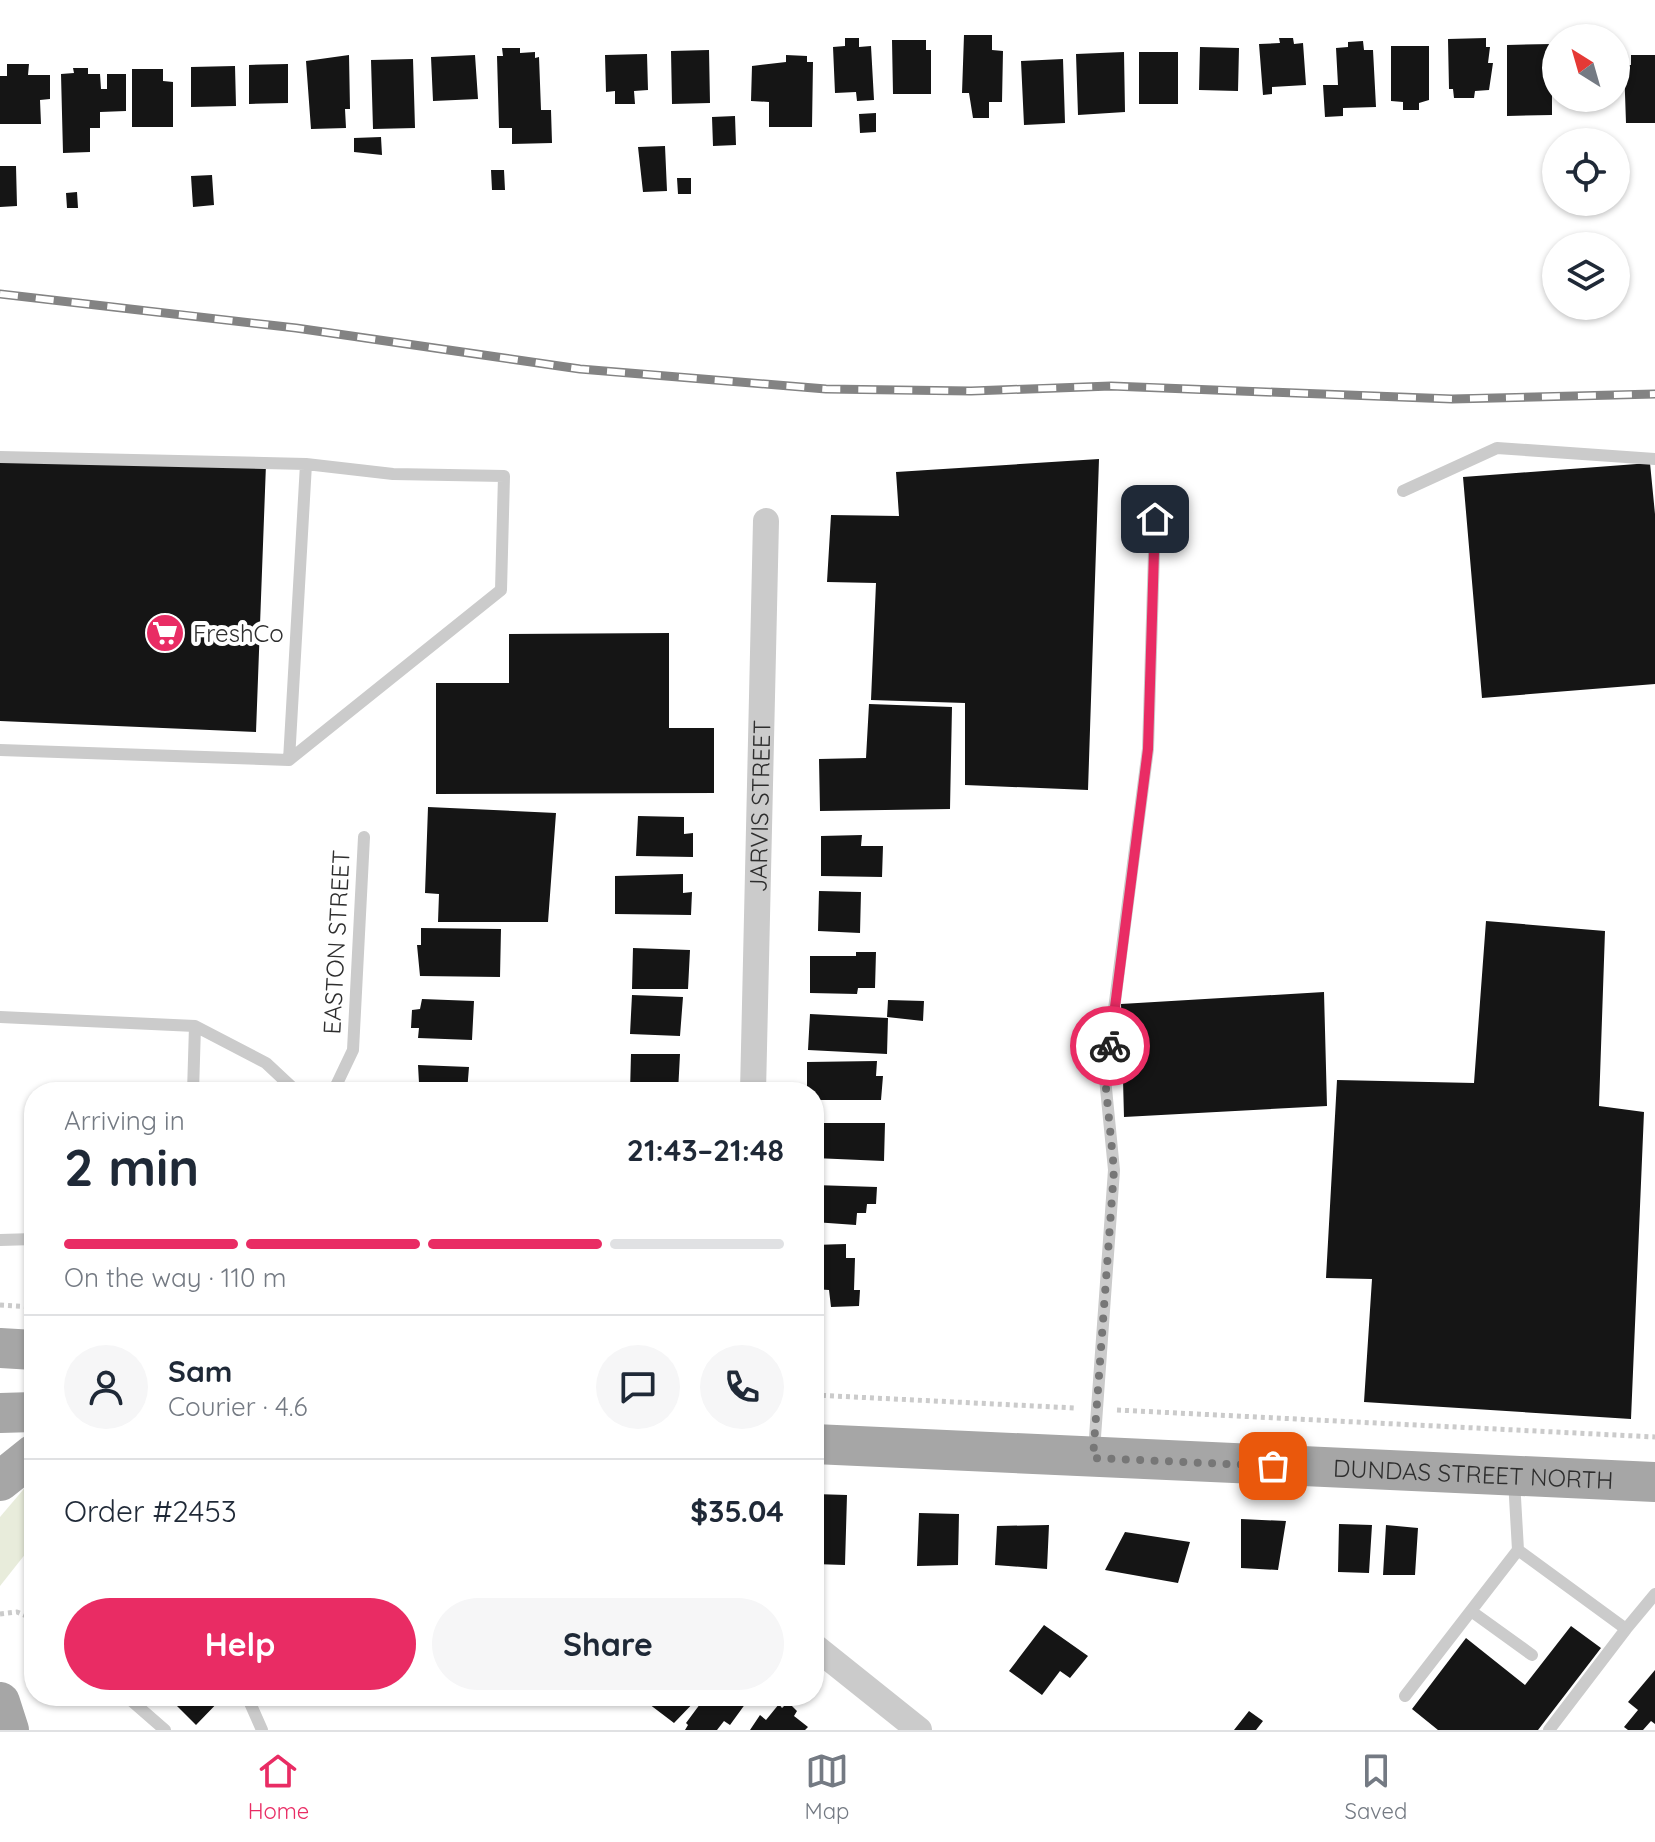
<!DOCTYPE html>
<html lang="en">
<head>
<meta charset="utf-8">
<style>
	:root { --surface:#fff; --page:#f6f6f7; --text:#1f2937; --muted:#747a83; --line:#e0e1e3; --accent:#e92c64 }
	body { margin:0; font-family:Quicksand,sans-serif; background:var(--page); color:var(--text); height:100vh; display:flex; flex-direction:column; font-size:30px; white-space:nowrap }
	* { box-sizing:border-box; margin:0 }
	p { font-size:26px; color:var(--muted) }
	.icon { flex:none; width:44px; height:44px; fill:none; stroke:currentColor; stroke-width:2; stroke-linecap:round; stroke-linejoin:round }
	.map { position:relative; flex:1; overflow:hidden }
	.side { position:absolute; left:24px; top:1082px; width:800px; height:624px; display:flex; flex-direction:column; background:var(--surface); border-radius:32px; box-shadow:0 2px 6px #0004 }
	.side>* { flex:none }
	.needle { width:52px; rotate:323deg }
	.buttons { position:absolute; left:1542px; top:24px; display:grid; gap:16px }
	.buttons a { display:grid; place-items:center; width:88px; height:88px; border-radius:50%; background:var(--surface); box-shadow:0 2px 6px #0004; font-size:40px }
	.pin { position:absolute; display:grid; place-items:center; width:68px; height:68px; color:#fff; margin:-34px; border-radius:16px; box-shadow:0 4px 12px #0006 }
	.courier { position:absolute; display:grid; place-items:center; width:80px; height:80px; margin:-40px; border:6px solid #e92c64; border-radius:50%; background:#fff; color:#222; box-shadow:0 2px 10px #0007 }
	.headline em { font-style:normal; font-weight:700 }
	.headline div { display:flex; flex-direction:column-reverse }
	.headline { display:flex; align-items:center; justify-content:space-between; height:136px; padding:0 40px }
	h1 { font-size:52px; font-weight:700; line-height:60px }
	.bar { display:grid; grid-template-columns:repeat(4,1fr); gap:12px 8px; align-content:center; height:96px; padding:0 40px }
	.bar i { height:10px; border-radius:6px; background:var(--line) }
	.bar .current { background:var(--accent) }
	.bar p { grid-column:span 4 }
	.line { display:flex; align-items:center; gap:20px; padding:0 40px; border-top:2px solid var(--line) }
	.line div { flex:1 }
	.round { display:grid; place-items:center; flex:none; width:84px; height:84px; border-radius:42px; background:var(--page) }
	.primary-button { display:flex; gap:16px; margin-top:auto; padding:16px 40px }
	.primary-button a { flex:1; height:92px; border-radius:48px; background:var(--accent); color:#fff; font-size:32px; font-weight:700; line-height:92px; text-align:center }
	.primary-button a+a { background:var(--page); color:var(--text) }
	.tab-bar { display:flex; justify-content:space-around; align-items:center; height:112px; border-top:2px solid var(--line); background:var(--surface); font-size:22px; color:var(--muted) }
	.tab-bar a { display:grid; justify-items:center; gap:4px }
	.tab-bar .current { color:var(--accent) }
	.map>svg:first-child { display:block }
	.green { fill:#e8ecdb }
	.building { fill:#151515 }
	.lines { fill:none; stroke-linecap:round; stroke-linejoin:round }
	.path { stroke:#cbcbcb; stroke-width:5; stroke-dasharray:4 4; stroke-linecap:butt }
	.service { stroke:#cbcbcb; stroke-width:12 }
	.minor { stroke:#cbcbcb; stroke-width:26 }
	.primary { stroke:#a6a6a6; stroke-width:40 }
	.rail-casing { stroke:#838383; stroke-width:9 }
	.rail { stroke:#fff; stroke-width:6; stroke-dasharray:18; stroke-linecap:butt }
	.done { stroke:#777; stroke-width:8; stroke-dasharray:0 14.4 }
	.route { stroke:#e92c64; stroke-width:10 }
	.labels { text-anchor:middle; dominant-baseline:central; stroke-width:8; stroke-linejoin:round; paint-order:stroke }
	.poi-label { font-size:24px; fill:#2e2e2e; stroke:#fff; text-anchor:start }
	.street-label { font-size:24px; fill:#2e2e2e; stroke:#fff }
</style>
</head>
<body>
<div class="map">
<svg width="1655" height="1730" viewBox="0 0 1655 1730">
	<rect width="100%" height="100%" fill="#fff"/>
	<path class="green" d="M34,1477v66l-34,43v-69z"/>
	<path class="building" d="M964,35h28v15l11,1 -1,51h-13v16h-16l-4,-25h-7z
		M845,38h14v9l12,-1 3,54 -17,1 -1,-9 -21,1 -2,-46 12,-1z
		M1279,38h14l1,6 9,-1 3,42 -34,2v7l-9,1 -4,-51 21,-1z
		M1486,38v9h4l-2,16h5l-4,27 -14,1 -1,7h-20l-1,-9h-4l-1,-50z
		M892,40h34v10h5v44h-38z
		M1363,41l1,9h9l3,57 -33,1v8l-18,1 -2,-32h15l-2,-37 12,-1v-5z
		M1552,44v71l-45,1v-71z
		M1391,46h38v54l-10,3v7h-16v-8l-12,-1z
		M1200,47l39,1 -1,43 -39,-1z
		M502,48h18v5l15,-1v6l4,-1 2,53h10l1,33 -40,1v-16h-13l-2,-72h6z
		M709,50l1,53 -38,1 -1,-53z
		M1124,52l1,60 -47,3 -2,-61z
		M1139,52h39v52h-39z
		M647,54l1,36 -14,1 1,13h-20v-13l-9,1 -1,-37z
		M349,55l1,54h-5l1,19 -35,1 -5,-68z
		M475,55l3,44 -45,2 -2,-44z
		M786,55l21,1v6h6l-1,65h-43v-25l-18,-1 1,-35 34,-4z
		M1631,55h24v68h-29l-2,-58h7z
		M413,59l2,69 -42,1 -2,-69z
		M1063,59l2,64 -41,2 -3,-64z
		M7,64h22l-1,11h22v24l-10,1 1,24h-41v-48h7z
		M288,64v39l-39,1v-39z
		M235,66l1,40 -45,1v-40z
		M73,68h15v6h12l1,15h6v-15h19v37l-26,1v16h-10v24l-27,1 -2,-79 13,-1z
		M132,69h31v12l10,1v45h-41z
		M876,113v19l-16,1 -1,-19z
		M735,116l1,29 -23,1 -1,-29z
		M381,137l1,18 -28,-3v-14z
		M665,146l2,45 -24,1 -5,-45z
		M0,166h16l1,40 -17,1z
		M491,170h13l1,20h-13z
		M212,175l2,30 -21,2 -2,-31z
		M677,178h14v16h-13z
		M77,192l1,16h-11l-1,-15z
		M0,458l266,6 -10,268 -256,-11z
		M1099,459l-11,331 -123,-5v-82l-94,-3 5,-117 -49,-1 4,-67 68,1 -3,-44z
		M1650,463l5,51v170l-173,14 -19,-221z
		M669,633v95h45v65l-278,1v-111h73v-49z
		M869,704l83,3 -2,102 -130,2 -1,-52 47,-1z
		M428,807l128,6 -8,109h-110l1,-28 -14,-1z
		M638,816l46,1v17l9,-1v24l-57,-1z
		M862,835l-1,11h22l-1,31 -61,-1v-40z
		M683,874v19l9,-1 -1,23 -76,-1v-38z
		M819,891l42,1 -1,41 -42,-2z
		M1486,921l119,10 -6,175 45,6 -13,307 -267,-17 8,-123 -46,-1 11,-198 137,3z
		M421,928l80,1 -1,48 -80,-1 -3,-31h4z
		M633,948l57,2 -2,39h-56z
		M856,952h20l-1,36h-17l-1,6 -47,-1v-37h46z
		M1324,992l3,114 -203,11 -3,-113z
		M632,995l51,2 -3,39 -50,-2z
		M422,999l52,2 -2,39 -54,-2 1,-10h-8l1,-18 8,-1z
		M888,1000l36,1 -1,20 -36,-4z
		M810,1014l78,4 -1,36 -79,-4z
		M631,1054h49l-2,38h-48z
		M877,1061l-1,15h7l-2,24h-67v-8h-7v-30z
		M418,1065l51,2 -2,25h-55v-8l7,-1z
		M814,1123h71l-1,38 -70,-3z
		M814,1185l63,2 -1,17h-9l-1,9h-9l-1,12 -42,-3z
		M846,1244v14h9l-1,32h6l-1,16 -28,1 -2,-17 -15,-1v-44z
		M814,1494l33,1 -2,70 -31,-1z
		M919,1513l40,1 -1,51 -41,1z
		M1241,1519l45,2 -8,49 -37,-2z
		M1339,1524l33,1 -3,48 -31,-1z
		M1049,1525l-2,44 -52,-4 2,-39z
		M1386,1525l32,3 -3,47h-32z
		M1125,1532l65,10 -12,41 -73,-13z
		M1044,1625l44,31 -18,22 -10,-7 -18,24 -33,-24z
		M1571,1626l30,22 -63,82h-100l-26,-21 54,-71 59,47z
		M1655,1670v54l-4,-3 -8,9h-15l-4,-3 14,-17 -10,-8z
		M155,1696h69l-28,29 -26,-26 -11,1z
		M655,1696h45l-26,27 -25,-19z
		M706,1696h45l-21,29 -6,-4 -7,9h-32l3,-5 -2,-2z
		M788,1702l9,9 -3,5 14,11 -3,3h-55l10,-15 6,5 13,-16 3,4z
		M1249,1711l14,10 -7,9h-22z"/>
	<g class="lines">
		<path class="path" d="M0,1305l34,2
			M814,1395l261,13
			M1117,1410l538,27
			M0,1614l17,-2 17,7"/>
		<path class="service" d="M0,457l306,7 -17,296 212,-170 3,-114 -111,-2 -87,-10
			M1403,491l94,-43 158,11
			M0,750l289,10
			M0,1017l195,9 71,37 31,29
			M193,1092l2,-66
			M333,1092l20,-42 11,-213
			M0,1240l34,-1
			M1094,1451l20,-281 -9,-92 43,-329 7,-230
			M1518,1550l108,79 29,-35
			M1471,1611l61,44
			M126,1696l39,34
			M247,1696l15,34
			M1405,1696l113,-146 -4,-70
			M1549,1730l77,-101"/>
		<g class="minor">
			<path id="s1" d="M753,1092l13,-571"/>
			<path d="M814,1646l105,84"/>
		</g>
		<g class="primary">
			<path d="M0,1348l34,2"/>
			<path d="M0,1413l34,-1"/>
			<path id="s2" d="M814,1444l841,38"/>
			<path d="M0,1481l34,-27"/>
			<path d="M0,1702l9,28"/>
		</g>
		<defs>
			<path id="rail" d="M0,294l296,34 284,41 246,20 145,2 140,-5 341,13 203,-5"/>
		</defs>
		<use href="#rail" class="rail-casing"/>
		<use href="#rail" class="rail"/>
	</g>
	<g class="lines">
		<path class="done" d="M1110,1046l-5,32 9,92 -21,288 180,8"/>
		<path class="route" d="M1110,1046l38,-297 7,-230"/>
	</g>
	<defs>
		<symbol id="supermarket-disc" viewBox="-11 -11 22 22"><circle r="9.5" fill="#e92c64" stroke="#fff"/><path d="M-6-5.5h2.5l.6 2H6L4.5 2H-2.5L-4.4-4H-6ZM-1.5 3.2a1.3 1.3 0 1 0 .1 0ZM3 3.2a1.3 1.3 0 1 0 .1 0Z" fill="#fff"/></symbol>
	</defs>
	<g fill-rule="evenodd">
		<use href="#supermarket-disc" x="143" y="611" width="44" height="44"/>
	</g>
	<g class="labels">
		<g class="poi-label">
			<text x="193" y="633">FreshCo</text>
		</g>
		<g class="street-label">
			<text stroke="none"><textPath href="#s1" startOffset="286">JARVIS STREET</textPath></text>
			<text transform="translate(336 942) rotate(-87)">EASTON STREET</text>
			<text stroke="none"><textPath href="#s2" startOffset="660">DUNDAS STREET NORTH</textPath></text>
		</g>
	</g>
</svg>
<div class="buttons">
<a><svg class="needle" viewBox="-14 -14 28 28"><path d="M0-13l5 13h-10z" fill="#e53935"/><path d="M0 13l5-13h-10z" fill="#747a83"/></svg></a>
<a><svg class="icon" aria-label="locate" viewBox="0 0 24 24"><circle cx="12" cy="12" r="6"/><path d="M12 2v4M12 18v4M2 12h4M18 12h4"/></svg></a>
<a><svg class="icon" aria-label="layers" viewBox="0 0 24 24"><path d="M12 4l9 5-9 5-9-5zM3 14l9 5 9-5"/></svg></a>
</div>
<div class="pin" style="left:1273px;top:1466px;background:#ea580c"><svg class="icon" aria-label="bag" viewBox="0 0 24 24"><path d="M5 8h14l-1 12H6zM9 8a3 3 0 0 1 6 0"/></svg></div>
<div class="pin" style="left:1155px;top:519px;background:#1f2937"><svg class="icon" aria-label="home" viewBox="0 0 24 24"><path d="M3 11l9-7 9 7M6 9v11h12V9"/></svg></div>
<div class="courier" style="left:1110px;top:1046px"><svg class="icon" aria-label="bike" viewBox="0 0 24 24"><circle cx="6" cy="16" r="4"/><circle cx="18" cy="16" r="4"/><path d="M6 16l4-8h5l3 8M10 8l3 8H6M13 5h3"/></svg></div>
<section class="side">
<div class="headline"><div><h1>2 min</h1><p>Arriving in</p></div><em>21:43–21:48</em></div>
<div class="bar"><i class="current"></i><i class="current"></i><i class="current"></i><i></i><p>On the way · 110 m</p></div>
<div class="line" style="height:144px"><a class="round"><svg class="icon" aria-label="person" viewBox="0 0 24 24"><circle cx="12" cy="8" r="4"/><path d="M4 21q1-7 8-7t8 7"/></svg></a><div><b>Sam</b><p>Courier · 4.6</p></div><a class="round"><svg class="icon" aria-label="chat" viewBox="0 0 24 24"><path d="M4 5h16v11H9l-5 4z"/></svg></a><a class="round"><svg class="icon" aria-label="phone" viewBox="0 0 24 24"><path d="M5 4h4l2 5-3 2q2 4 5 5l2-3 5 2v4C11 20 4 13 5 4z"/></svg></a></div>
<div class="line" style="height:104px"><div>Order #2453</div><b>$35.04</b></div>
<div class="primary-button"><a>Help</a><a>Share</a></div>
</section>
</div>
<nav class="tab-bar">
<a class="current"><svg class="icon" aria-label="home" viewBox="0 0 24 24"><path d="M3 11l9-7 9 7M6 9v11h12V9"/></svg>Home</a>
<a><svg class="icon" aria-label="map" viewBox="0 0 24 24"><path d="M3 6l6-2 6 2 6-2v14l-6 2-6-2-6 2zM9 4v14M15 6v14"/></svg>Map</a>
<a><svg class="icon" aria-label="saved" viewBox="0 0 24 24"><path d="M7 4h10v16l-5-4-5 4z"/></svg>Saved</a>
</nav>
</body>
</html>
